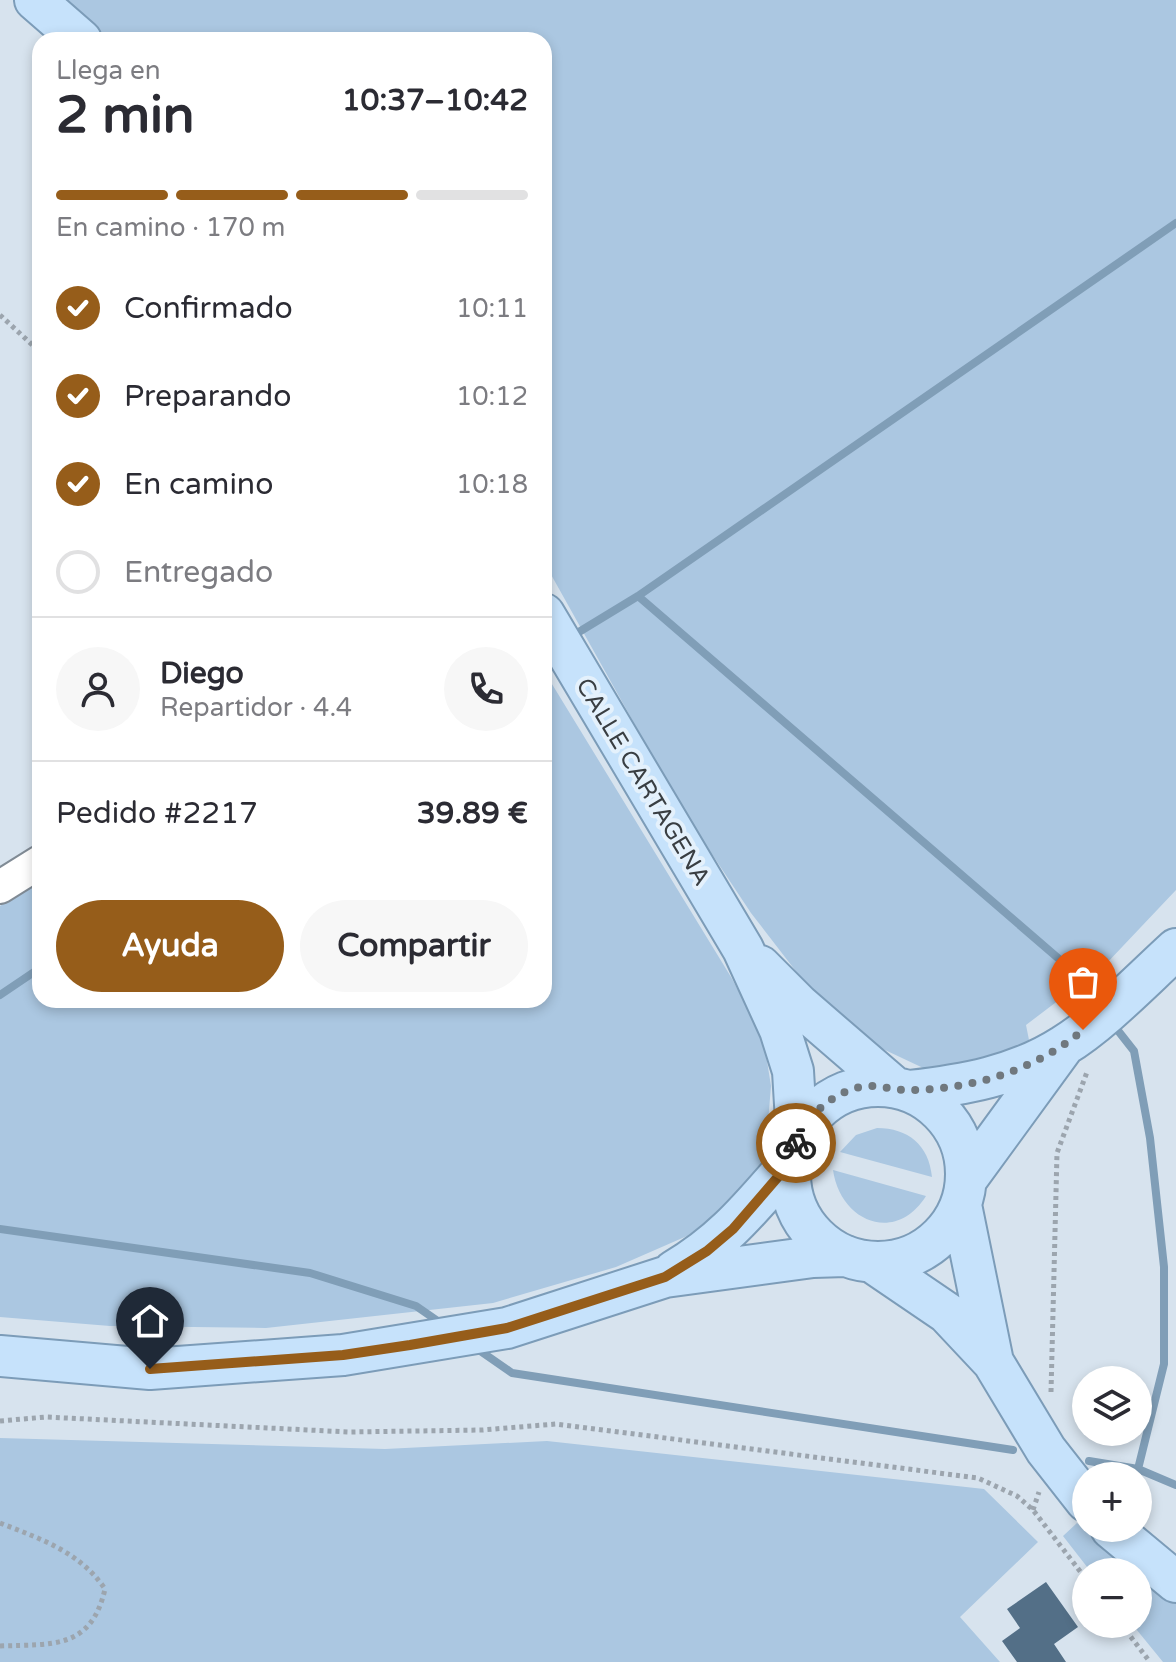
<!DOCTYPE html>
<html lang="es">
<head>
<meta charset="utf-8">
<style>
	:root { --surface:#fff; --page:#f7f7f7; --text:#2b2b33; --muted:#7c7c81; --line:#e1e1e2; --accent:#965d1a }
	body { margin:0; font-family:"Varela Round",sans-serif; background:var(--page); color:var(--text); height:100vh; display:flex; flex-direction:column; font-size:30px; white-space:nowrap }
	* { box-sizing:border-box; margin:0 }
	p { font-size:26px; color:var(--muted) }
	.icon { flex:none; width:44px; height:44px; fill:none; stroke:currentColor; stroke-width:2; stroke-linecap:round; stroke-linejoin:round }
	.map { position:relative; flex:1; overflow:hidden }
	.drawer { position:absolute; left:32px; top:32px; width:520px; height:976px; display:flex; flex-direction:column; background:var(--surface); border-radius:24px; box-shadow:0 4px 12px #0003 }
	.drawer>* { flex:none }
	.buttons { position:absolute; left:1072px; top:1366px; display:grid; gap:16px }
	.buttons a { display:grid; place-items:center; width:80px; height:80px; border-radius:50%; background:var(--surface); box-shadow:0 4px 12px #0003; font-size:40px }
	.pin { position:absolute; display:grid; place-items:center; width:68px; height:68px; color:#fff; margin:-82px -34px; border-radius:50% 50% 50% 0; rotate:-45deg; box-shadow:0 0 8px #0007 }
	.pin .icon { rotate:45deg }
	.courier { position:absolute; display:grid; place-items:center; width:80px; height:80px; margin:-40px; border:6px solid #965d1a; border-radius:50%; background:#fff; color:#222; box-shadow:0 2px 10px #0007 }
	.head em { font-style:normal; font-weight:700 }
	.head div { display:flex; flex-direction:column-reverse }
	.head { display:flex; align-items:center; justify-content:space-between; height:136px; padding:0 24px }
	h1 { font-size:52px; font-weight:700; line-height:60px }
	.bar { display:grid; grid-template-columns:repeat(4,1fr); gap:12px 8px; align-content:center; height:96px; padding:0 24px }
	.bar i { height:10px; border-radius:6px; background:var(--line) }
	.bar .current { background:var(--accent) }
	.bar p { grid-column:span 4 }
	.line { display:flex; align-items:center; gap:20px; padding:0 24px; border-top:2px solid var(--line) }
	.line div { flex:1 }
	.round { display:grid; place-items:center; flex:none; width:84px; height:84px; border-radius:42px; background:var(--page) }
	ol { padding:0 24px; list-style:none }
	li { display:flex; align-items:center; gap:24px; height:88px }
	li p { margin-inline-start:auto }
	li .icon { padding:8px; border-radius:50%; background:var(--accent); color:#fff; stroke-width:4 }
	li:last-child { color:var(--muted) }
	li i { width:44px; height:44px; border:4px solid var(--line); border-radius:50% }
	.primary-button { display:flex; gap:16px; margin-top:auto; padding:16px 24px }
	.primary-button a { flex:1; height:92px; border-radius:48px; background:var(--accent); color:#fff; font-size:32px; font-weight:700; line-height:92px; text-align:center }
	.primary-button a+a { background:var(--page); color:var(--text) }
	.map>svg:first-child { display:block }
	.green { fill:#abc7e1 }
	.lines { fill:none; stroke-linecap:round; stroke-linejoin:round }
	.stream { stroke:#809eb7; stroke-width:8 }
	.building { fill:#536f87 }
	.minor-casing { stroke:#808b95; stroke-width:36 }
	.major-casing { stroke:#7c9cb8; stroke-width:44 }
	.path { stroke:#9ca5ae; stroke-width:5; stroke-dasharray:4 4; stroke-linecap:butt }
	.minor { stroke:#fff; stroke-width:32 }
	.major { stroke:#c6e2fb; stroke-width:40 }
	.done { stroke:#70787e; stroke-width:8; stroke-dasharray:0 14.4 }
	.route { stroke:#965d1a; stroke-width:10 }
	.labels { text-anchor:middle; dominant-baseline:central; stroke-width:8; stroke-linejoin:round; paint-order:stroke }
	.street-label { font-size:24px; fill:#393e42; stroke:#e4f1fc }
</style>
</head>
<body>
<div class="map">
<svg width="1176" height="1662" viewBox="0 0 1176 1662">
	<rect width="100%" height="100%" fill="#d7e3ee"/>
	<path class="green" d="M60,0h1116v890l-71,75 -79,60 5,25 -95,24 -68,-32 -43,-33 -74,-96 -69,-104 -138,-247v-522h-440z
		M544,671l187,306 32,59 8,50 -6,72 -30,43 -48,35 -71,31 -123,36 -227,25 -156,-2 -110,-9v-411l40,-25v119h504z
		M877,1128c31,0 52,17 55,49l-92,-25 16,-17z
		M833,1170l93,26c-31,49 -86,25 -93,-26z
		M0,1438l385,11 162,-8 437,48 54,53 -78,75 40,45h-1000z
		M1077,1523l57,49h-43l-28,-36z
		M1138,1575l38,27v60h-13l-31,-38h6z"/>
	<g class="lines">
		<path class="stream" d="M638,596l435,375 26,34
			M569,638l69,-42 538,-373
			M0,995l40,-27
			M1112,1023l22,28 16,87 14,129v97l-26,105
			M0,1229l310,44 106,33 26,18
			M476,1348l36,25 501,77
			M1089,1461l49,8 38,16"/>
	</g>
	<path class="building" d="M1046,1582l32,45 -24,17 12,18h-49l-15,-21 18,-13 -13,-19z"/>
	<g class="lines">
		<defs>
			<path id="minor" d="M0,887l40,-25"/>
			<path id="major" d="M35,0l46,40
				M544,614l199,335 37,81 13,41 4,67
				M760,966l39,39 95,82
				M790 1174a88 88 0 1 1 176 0a88 88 0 1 1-176 0Z
				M909,1091c54,-6 107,-15 154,-45 38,-23 79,-66 113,-97
				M966,1180l97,-133
				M961,1205l32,157
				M872,1262l75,51 46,49 53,88 40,51
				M674,1271c52,-31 77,-64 116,-108
				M0,1356l150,13 193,-14 164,-27 158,-51 148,-20 33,-1
				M1111,1528l65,54"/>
		</defs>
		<use href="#minor" class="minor-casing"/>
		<use href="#major" class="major-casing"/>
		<path class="path" d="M0,315l40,37
			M1051,1392l6,-239 30,-81
			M0,1421l46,-4 303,15 133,-2 74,-6 422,54 39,18 16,14 53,69
			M1033,1510l6,-18
			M0,1523c41,16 80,29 105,66 -14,61 -53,55 -105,57
			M1121,1624l29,38"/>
		<use href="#minor" class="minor"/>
		<use href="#major" class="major"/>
	</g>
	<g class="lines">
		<path class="done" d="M796,1143c9,-28 43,-56 73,-57 15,0 29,5 43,4 19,0 42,-3 61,-7 38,-8 80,-27 110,-53"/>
		<path class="route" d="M150,1369l193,-14 67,-10 97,-17 158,-51 42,-26 26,-22 57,-66 6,-20"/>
	</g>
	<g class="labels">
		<g class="street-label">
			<text transform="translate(643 782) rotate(59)">CALLE CARTAGENA</text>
		</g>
	</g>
</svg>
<div class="buttons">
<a><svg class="icon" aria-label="layers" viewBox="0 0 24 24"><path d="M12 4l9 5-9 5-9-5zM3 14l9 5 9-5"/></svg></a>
<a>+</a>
<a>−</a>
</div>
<div class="pin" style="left:1083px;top:1030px;background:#ea580c"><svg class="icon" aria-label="bag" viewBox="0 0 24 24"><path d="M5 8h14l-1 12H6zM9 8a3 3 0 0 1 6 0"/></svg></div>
<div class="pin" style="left:150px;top:1369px;background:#1f2937"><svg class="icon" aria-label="home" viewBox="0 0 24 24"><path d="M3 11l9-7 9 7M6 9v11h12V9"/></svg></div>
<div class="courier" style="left:796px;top:1143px"><svg class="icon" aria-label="bike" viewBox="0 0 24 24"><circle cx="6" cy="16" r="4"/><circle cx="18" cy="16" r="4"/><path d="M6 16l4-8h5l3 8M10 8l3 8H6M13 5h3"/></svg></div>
<section class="drawer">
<div class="head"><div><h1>2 min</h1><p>Llega en</p></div><em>10:37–10:42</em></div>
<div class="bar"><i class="current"></i><i class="current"></i><i class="current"></i><i></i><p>En camino · 170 m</p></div>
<ol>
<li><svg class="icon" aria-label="check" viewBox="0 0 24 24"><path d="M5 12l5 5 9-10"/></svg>Confirmado<p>10:11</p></li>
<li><svg class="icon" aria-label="check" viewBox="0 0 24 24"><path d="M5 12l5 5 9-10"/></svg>Preparando<p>10:12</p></li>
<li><svg class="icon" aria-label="check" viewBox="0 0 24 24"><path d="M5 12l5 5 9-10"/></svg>En camino<p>10:18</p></li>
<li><i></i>Entregado</li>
</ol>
<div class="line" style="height:144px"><a class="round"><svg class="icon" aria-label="person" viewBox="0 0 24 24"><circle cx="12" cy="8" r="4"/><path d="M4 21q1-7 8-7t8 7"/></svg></a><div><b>Diego</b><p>Repartidor · 4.4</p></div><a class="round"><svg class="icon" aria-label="phone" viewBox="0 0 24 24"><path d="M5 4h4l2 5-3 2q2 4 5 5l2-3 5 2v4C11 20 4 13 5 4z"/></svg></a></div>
<div class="line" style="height:104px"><div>Pedido #2217</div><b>39.89 €</b></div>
<div class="primary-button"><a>Ayuda</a><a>Compartir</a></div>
</section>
</div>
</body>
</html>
